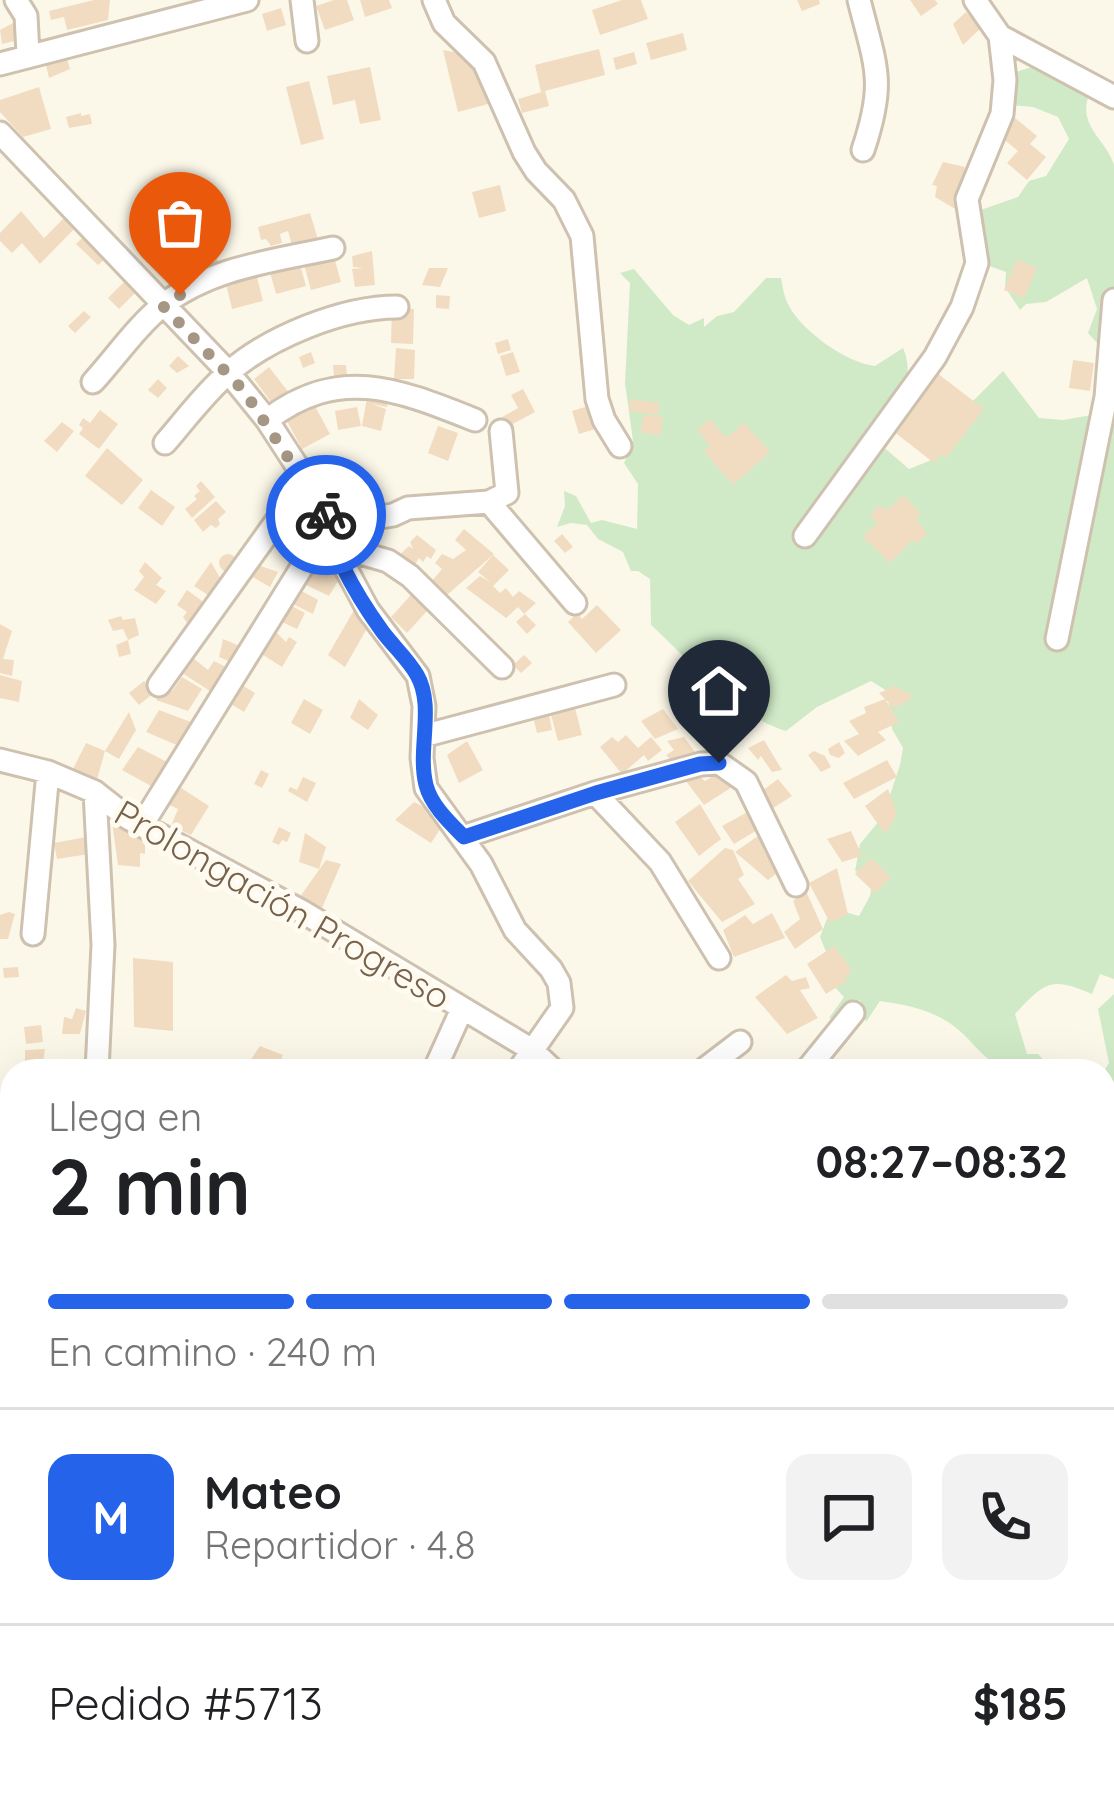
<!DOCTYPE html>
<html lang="es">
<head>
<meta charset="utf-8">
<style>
	:root { --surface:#fff; --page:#f2f2f2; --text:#202124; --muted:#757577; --line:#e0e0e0; --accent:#2563eb }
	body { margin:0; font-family:Quicksand,sans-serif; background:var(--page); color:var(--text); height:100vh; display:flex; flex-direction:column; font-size:45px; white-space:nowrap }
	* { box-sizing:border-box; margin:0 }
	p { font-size:39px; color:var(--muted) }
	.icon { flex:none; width:66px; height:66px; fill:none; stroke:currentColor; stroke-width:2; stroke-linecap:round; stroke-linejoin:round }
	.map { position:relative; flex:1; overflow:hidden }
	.side { position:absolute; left:0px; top:1059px; width:1116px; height:747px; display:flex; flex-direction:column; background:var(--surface); border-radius:36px 36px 0 0; box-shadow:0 12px 48px #0002 }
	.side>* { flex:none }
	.pin { position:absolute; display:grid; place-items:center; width:102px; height:102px; color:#fff; margin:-123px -51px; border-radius:50% 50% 50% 0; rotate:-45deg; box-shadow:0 0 12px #0007 }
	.pin .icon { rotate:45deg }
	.courier { position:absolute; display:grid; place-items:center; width:120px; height:120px; margin:-60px; border:9px solid #2563eb; border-radius:50%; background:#fff; color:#222; box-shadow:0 3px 15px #0007 }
	.overview em { font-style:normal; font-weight:700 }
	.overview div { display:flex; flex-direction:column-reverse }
	.overview { display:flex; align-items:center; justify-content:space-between; height:204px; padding:0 48px }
	h1 { font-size:78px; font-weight:700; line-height:90px }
	.bar { display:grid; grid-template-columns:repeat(4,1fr); gap:18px 12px; align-content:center; height:144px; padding:0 48px }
	.bar i { height:15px; border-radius:9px; background:var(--line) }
	.bar .on { background:var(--accent) }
	.bar p { grid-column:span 4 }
	.line { display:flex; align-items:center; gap:30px; padding:0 48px; border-top:3px solid var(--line) }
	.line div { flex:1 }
	.round { display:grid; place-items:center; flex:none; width:126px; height:126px; border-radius:24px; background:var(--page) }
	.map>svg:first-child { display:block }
	.green { fill:#d0eac7 }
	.building { fill:#f1dcc1 }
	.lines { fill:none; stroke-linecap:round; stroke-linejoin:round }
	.minor-casing { stroke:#cec1af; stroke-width:27 }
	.minor { stroke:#fff; stroke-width:21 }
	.done { stroke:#a69684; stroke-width:12; stroke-dasharray:0 21.6 }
	.route { stroke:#2563eb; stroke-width:15 }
	.labels { text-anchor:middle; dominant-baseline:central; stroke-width:10; stroke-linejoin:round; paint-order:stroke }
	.street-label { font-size:36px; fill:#77624d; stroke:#fffbf0 }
</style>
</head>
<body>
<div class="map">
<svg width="1114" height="1804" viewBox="0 0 1114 1804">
	<rect width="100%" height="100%" fill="#fcf8e9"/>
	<path class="green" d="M1056,59l33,36c-12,31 18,45 25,70v814l-14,-5 -8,20c-41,-18 -47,-12 -77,20l12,40h11l16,17c-13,0 -36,4 -49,-1 -17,-7 -31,-26 -44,-38 -23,-21 -52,-27 -81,-31l-14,21 -6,-22 -13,9 -4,13 -14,-4 15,-21 -12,-13 -1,-20 -11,-27 11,-29 28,8 11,-20 3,-19 -18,-6 5,-27 23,-28 17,-51 3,-17 -11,-19 -5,-38 -16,-10 -54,26 -31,24c-56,-18 -93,-68 -135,-106l-1,-46 -12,-8h-7l-8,-19 -25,-13 -11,-14 -16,-2 -14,4 8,-21 -1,-15 12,5 15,27 11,-3 35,9 1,-45 -14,-21 9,-22 -8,-58 5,-100 -10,-10 14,-4 39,46 16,10 15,-7v9l13,-11 17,-4 32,-34h15c2,9 3,20 8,28 14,26 58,57 86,60l28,-18c15,32 -10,66 -23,96l29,25 20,-8 31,-47 43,-43 36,47 24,2 29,-5 15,-61 -19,-21 9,-24 -10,-31 -41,24 -20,2 -6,6 -15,-23 1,-15 -22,-8 -15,-50 49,-17 11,-16 17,-5 23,-37 -11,-22 -25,-10 -23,-2 -4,-23 10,-10z
		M1114,994v99l-10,-11v-11l5,-8 -11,-54z
		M1104,1216l10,4v584h-844l7,-10h827z"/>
	<path class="building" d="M10,0l25,36 -33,8 -2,-14 15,-8z
		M94,0h16l-2,20 -41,10 -3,-13 -13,3 -2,-9z
		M334,0h13l7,20 -29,10 -9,-24z
		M360,0h29l3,8 -27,9z
		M622,0h19l7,19 -48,16 -8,-25z
		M797,0h22l1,4 -18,7z
		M910,0h25l3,4 -17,12z
		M281,8l5,17 -19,6 -5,-17z
		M966,12l15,16 -18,17 -10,-21z
		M683,33l4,17 -36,10 -5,-17z
		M599,49l6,26 -64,17 -6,-27z
		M443,50l33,6 12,48 -30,8z
		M634,52l3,12 -21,6 -3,-12z
		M67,59l3,10 -21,9 -3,-13z
		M370,67l11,53 -21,4 -5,-24 -22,5 -6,-29z
		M309,81l15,58 -23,6 -15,-58z
		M39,87l12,42 -28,8 -23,-25v-12z
		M545,91l4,15 -27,7 -4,-14z
		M81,113v3l9,-2 2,10 -23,4 -3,-11z
		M1015,118l22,18 -7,8 16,13 -19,23 -20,-17 11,-12 -18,-15z
		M943,162l22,5 -8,43 -22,-13 2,-11 -5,-1z
		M500,185l6,26 -27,7 -7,-26z
		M21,211l23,27 25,-25 11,10 -40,41 -18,-21 -10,10 -12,-12v-8z
		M310,213l10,33 -26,7 -6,-22 -8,3 2,9 -11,3 -5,-7 -5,1 -3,-13z
		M87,233l22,23 -11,9 -22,-21z
		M213,243l7,27 -12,3 -6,-27z
		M372,251l3,34 -20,2 -3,-18 11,-1 -10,-1 -1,-11z
		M188,253l6,22 -18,4 -6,-22z
		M333,253l8,29 -30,8 -8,-29z
		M1017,259l20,9 -13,30 -20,-8z
		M299,261l7,25 -30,8 -7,-25z
		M429,268h19l-8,19 -18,-2z
		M256,273l7,28 -31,8 -7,-29z
		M129,277l11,11 -21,21 -11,-11z
		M436,295l14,1 -1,13 -13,-1z
		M392,308l22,1 -1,35 -22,-1z
		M84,311l7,6 -16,16 -7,-7z
		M508,339l3,11 -13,4 -3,-11z
		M396,348l19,2 -1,29h-20z
		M311,352l4,11 -12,5 -4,-11z
		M513,352l7,20 -14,4 -6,-20z
		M178,356l11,10 -12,7 -8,-7z
		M1073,360l21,3 -4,28 -21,-3z
		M333,365h13l1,10 -13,2z
		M269,367l21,27 -16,12 -20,-27z
		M937,373l47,36 -38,49 -5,-4 -7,9 -41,-32z
		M158,379l9,9 -9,10 -10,-8z
		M523,389l12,23 -28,15 -5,-10 16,-9 -7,-13z
		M368,392l21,3 -2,12 -15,-3 14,5 -5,22 -19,-5z
		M630,399l29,4 -1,12 -29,-4z
		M315,406l15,28 -28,15 -15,-28z
		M588,406l7,23 -16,5 -7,-23z
		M357,407l4,19 -23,4 -3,-19z
		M100,410l18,14 -19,25 -20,-15 4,-6 -4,-3 4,-7 7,5z
		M643,415l20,2 -2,18 -20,-2z
		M710,419l16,19 18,-15 26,29 -37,33 -29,-34 6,-5 -13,-16z
		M62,422l12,9 -17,21 -13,-11z
		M438,426l20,7 -10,28 -20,-8z
		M107,448l36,32 -21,25 -37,-29z
		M201,481l14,16 -23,21 -7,-9 12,-10 -3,-3 6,-5 -4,-5z
		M151,490l24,17 -13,19 -24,-18z
		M903,495l17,18 -4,6 11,15 -11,10 -3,-5 -23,24 -27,-26 14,-14 -7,-8 9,-9 9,4z
		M216,501l10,11 -8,7 2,5 -4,4 -5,-3 -8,7 -9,-12z
		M282,517l28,18 -14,21 -27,-18z
		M464,529l30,25 -47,41 -16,-13 11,-13 -7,-6 7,-9 11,5 13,-9 -11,-10z
		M562,534l11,13 -8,6 -11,-12z
		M417,535l19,15 -5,9 -4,-3 -4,6 -4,-4 -6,10 -16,-11 12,-11 4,3 -3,-7z
		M219 563a9 9 0 1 1 18 0a9 9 0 1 1-18 0Z
		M493,555l16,15 -16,16 7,7 6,-5 7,9 6,-6 17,12 -12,11 -6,-7 -12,11 -40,-30 14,-12 10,6 -12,-10z
		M145,562l17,16 -6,7 10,6 -10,13 -22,-14 10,-13 -5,-6z
		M211,562l13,23 -10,14 -20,-13z
		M312,562l29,14 -12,20 -29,-14z
		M258,565l20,7 -8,15 -19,-11z
		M419,586l17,15 -29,32 -16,-16z
		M187,590l22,16 -17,24 -9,-13 4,-5 -10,-7z
		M300,590l18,10 -5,14 -20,-10z
		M290,605l15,8 -8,16 -15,-7z
		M357,605l13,18 -25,44 -17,-12z
		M597,605l24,25 -25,23 -28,-31 9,-9 5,6z
		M525,614l11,11 -9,9 -11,-12z
		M121,616l2,4 12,-2 4,17 -11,5 -5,-11 -10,2 -5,-11z
		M0,624l12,7 -9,28 11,1 -2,16 -12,-3z
		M273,629l13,13 3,-5 8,5 -15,25 -22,-14z
		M223,639l17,7 -12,15 -9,-4z
		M128,640l3,14 -12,3 -3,-12z
		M189,655l19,15 6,-9 14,7 -18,23 -31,-20z
		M524,655l8,8 -11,10 -8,-8z
		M0,675l22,6 -3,21 -19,-4z
		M182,677l20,12 -14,22 -32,-11 9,-13 7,4z
		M144,681l11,11 -16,13 -10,-12z
		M237,682l18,11 -11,19 -18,-11z
		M895,686l19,11 -20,11 -15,-15z
		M304,699l19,11 -13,24 -19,-11z
		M359,699l19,16 -10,15 -18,-12z
		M885,699l14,23 -21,10 8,8 -28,16 -14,-15 15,-7 -10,-13 17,-8 -2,-6z
		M574,704l8,31 -24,6 -8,-30z
		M548,709l4,21 -15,3 -5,-20z
		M663,709l15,20 -23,10 -14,-18z
		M159,710l32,12 -12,24 -33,-14z
		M129,712l7,18 -17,29 -14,-8z
		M626,735l12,13 13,-11 11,13 -14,11 -4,-6 -22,19 -22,-27 12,-10 6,5z
		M684,737l14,19 -26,5 -6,-6 8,-5 -7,-9z
		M764,740l18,30 -10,2 -11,-16 -3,4 -10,-12z
		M467,741l16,29 -24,13 -12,-28z
		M839,742l6,11 -6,5 -9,-3 -2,-6z
		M86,743l19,8 -9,32 -26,-8z
		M138,747l29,15 -5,30 -40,-22z
		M814,751l11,5 6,11 -10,5 -13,-17z
		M887,760l10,17 -43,22 -11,-16z
		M691,769l14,12 19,-12 13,15 -33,21 -22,-29z
		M261,770l8,4 -7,14 -8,-4z
		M303,777l13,6 -9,19 -19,-11 2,-4 7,3z
		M778,779l14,17 -22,14 -12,-16z
		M175,784l34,22 -18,29 -20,-9 7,-17 -13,-6z
		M888,789l9,25 -12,20 -20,-28z
		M414,802l33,17 -16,24 -36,-23z
		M700,804l21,35 -22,17 -24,-34z
		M751,810l13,16 -30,18 -12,-18z
		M112,822l24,5 -1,10 10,-3v20l-5,-1v14l-22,-2z
		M279,827l12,6 -4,9 -5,-2 -3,5 -7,-3z
		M765,831l20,36 -17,13 -33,-28z
		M851,831l11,25 -20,6 -15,-23z
		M305,833l21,14 -7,22 -20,-7z
		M86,837l3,17 -32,5 -3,-16z
		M725,848l8,2 11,25 -6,4 17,25 -33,18 -34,-41z
		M871,858l20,19 -16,16 -20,-19z
		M326,860l15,4 -19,44 -25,-7z
		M837,868l11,46 -18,9 -21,-40z
		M806,891l17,38 -28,20 -11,-17 16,-13 -7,-18z
		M9,912l6,2 -7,25h-8v-24z
		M772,913l13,25 -51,19 -11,-27 22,-15 8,9z
		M834,946l18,25 -7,6 3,3 -22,14 -19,-30z
		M133,958l40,4v69l-39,-4z
		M18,967l1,10 -15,1 -1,-10z
		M786,975l6,6 14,-4 4,11 -10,2 18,28 -31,16 -32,-37z
		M76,1008l10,3 -6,23h-18l2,-17 8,2z
		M41,1025l2,17 -17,2 -2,-17z
		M260,1046l23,9 -7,16h-33z
		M45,1049l-2,14h-18v-13z
		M1114,1139v26l-10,6v-26z
		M234,1794h35l3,3 -11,7h-20z"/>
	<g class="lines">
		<defs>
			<path id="minor" d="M16,0l10,16 2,38
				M302,0l5,41
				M434,0l10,23 40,39 40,90 12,19 28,29 18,36 15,163 7,21 16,26
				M859,0c17,68 27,81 4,150
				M1000,36l114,61
				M0,64l247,-64
				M0,133l228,239 39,48 54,83 24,64 23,43 50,66 6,30 -2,52 4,30 55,76 34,66 36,39 8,14 3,25 -44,63
				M93,382c22,-24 44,-56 70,-77 49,-38 111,-44 170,-57
				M267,420c72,-55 130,-31 208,0
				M165,443c20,-23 39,-49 62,-69 41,-37 116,-67 170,-67
				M489,502l18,-9 -6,-62
				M805,536l130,-179 27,-50 15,-44 -10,-64 35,-85 3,-34 -5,-44 -25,-36
				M336,546l52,15 22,15 92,91
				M1057,639l49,-242 8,-97
				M159,685l147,-205
				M423,736l191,-51
				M0,760l48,12 47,20 33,26 175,94 229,138 22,21
				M95,792l8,153 -6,126
				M595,793l65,69 59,96
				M142,825l186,-300 65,-10 15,-7 81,-6 86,101
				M463,837l132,-44 106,-29 18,-1 27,19 50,103
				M33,934l15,-162
				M434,1071l28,-62
				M702,1071l38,-29
				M806,1071l47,-58
				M1104,1189l10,2
				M0,1291l12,-17
				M1104,1334l10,11
				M8,1804l9,-10
				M169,1804l11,-10"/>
		</defs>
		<use href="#minor" class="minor-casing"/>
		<use href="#minor" class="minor"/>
	</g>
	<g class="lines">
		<path class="done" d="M180,295l-17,11 81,85 82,124"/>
		<path class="route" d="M326,515c6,39 33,84 56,116 11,15 26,28 35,44 18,31 0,75 9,110 5,20 23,37 38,52l132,-44 104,-29 19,-1"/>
	</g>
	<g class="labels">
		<g class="street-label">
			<text transform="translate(283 904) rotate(30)">Prolongación Progreso</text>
		</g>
	</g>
</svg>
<div class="pin" style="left:180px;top:295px;background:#ea580c"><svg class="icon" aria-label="bag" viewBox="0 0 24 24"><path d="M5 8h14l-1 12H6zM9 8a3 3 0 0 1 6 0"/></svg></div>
<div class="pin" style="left:719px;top:763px;background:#1f2937"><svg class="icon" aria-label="home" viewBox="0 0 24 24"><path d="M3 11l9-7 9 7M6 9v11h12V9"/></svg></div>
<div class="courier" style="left:326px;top:515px"><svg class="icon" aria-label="bike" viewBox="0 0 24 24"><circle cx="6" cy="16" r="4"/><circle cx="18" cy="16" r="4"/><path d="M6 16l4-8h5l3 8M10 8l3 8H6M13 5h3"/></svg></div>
<section class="side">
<div class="overview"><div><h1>2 min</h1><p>Llega en</p></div><em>08:27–08:32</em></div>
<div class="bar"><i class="on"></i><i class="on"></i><i class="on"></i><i></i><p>En camino · 240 m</p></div>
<div class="line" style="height:216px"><b class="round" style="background:var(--accent);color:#fff">M</b><div><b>Mateo</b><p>Repartidor · 4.8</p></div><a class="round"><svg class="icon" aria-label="chat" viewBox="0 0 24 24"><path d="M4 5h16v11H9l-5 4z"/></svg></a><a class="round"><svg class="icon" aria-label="phone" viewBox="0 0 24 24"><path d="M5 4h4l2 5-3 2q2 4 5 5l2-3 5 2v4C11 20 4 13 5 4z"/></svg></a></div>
<div class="line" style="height:156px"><div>Pedido #5713</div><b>$185</b></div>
</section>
</div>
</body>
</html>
